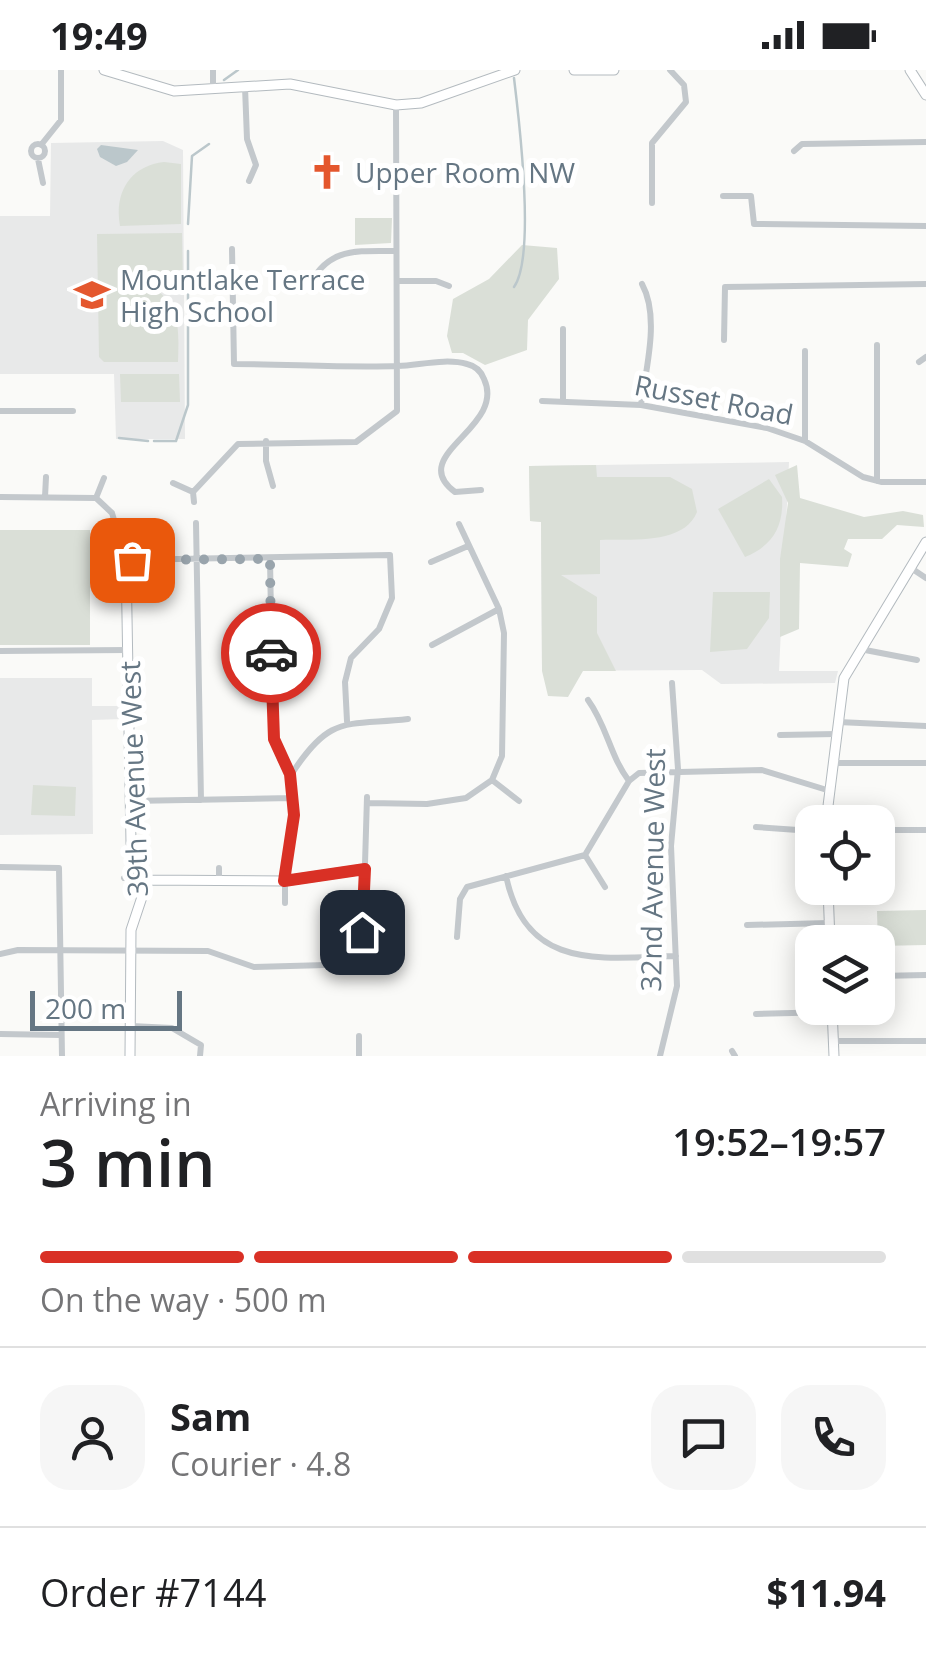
<!DOCTYPE html>
<html lang="en">
<head>
<meta charset="utf-8">
<style>
	:root { --surface:#fff; --page:#f6f6f6; --text:#202124; --muted:#757577; --line:#e0e0e0; --accent:#d93025 }
	body { margin:0; font-family:"Open Sans",sans-serif; background:var(--page); color:var(--text); height:100vh; display:flex; flex-direction:column; font-size:38px; white-space:nowrap }
	* { box-sizing:border-box; margin:0 }
	p { font-size:32px; color:var(--muted) }
	.icon { flex:none; width:55px; height:55px; fill:none; stroke:currentColor; stroke-width:2; stroke-linecap:round; stroke-linejoin:round }
	.map { position:relative; height:986px; overflow:hidden }
	.side { display:flex; flex-direction:column; background:var(--surface); flex:1 }
	.side>* { flex:none }
	.buttons { position:absolute; left:795px; top:735px; display:grid; gap:20px }
	.buttons a { display:grid; place-items:center; width:100px; height:100px; border-radius:20px; background:var(--surface); box-shadow:0 5px 25px #0003; font-size:50px }
	.scale { position:absolute; left:30px; bottom:25px; width:152px; box-sizing:border-box; padding-left:10px; border:5px solid #657683; border-top:0; font-size:28px; line-height:35px; white-space:nowrap; color:#657683; -webkit-text-stroke:8px #fff; paint-order:stroke }
	.pin { position:absolute; display:grid; place-items:center; width:85px; height:85px; color:#fff; margin:-42px; border-radius:20px; box-shadow:0 5px 15px #0006 }
	.courier { position:absolute; display:grid; place-items:center; width:100px; height:100px; margin:-50px; border:8px solid #d93025; border-radius:50%; background:#fff; color:#222; box-shadow:0 2px 12px #0007 }
	.head em { font-style:normal; font-weight:600 }
	.head div { display:flex; flex-direction:column-reverse }
	.head { display:flex; align-items:center; justify-content:space-between; height:170px; padding:0 40px }
	h1 { font-size:65px; font-weight:600; line-height:75px }
	.bar { display:grid; grid-template-columns:repeat(4,1fr); gap:15px 10px; align-content:center; height:120px; padding:0 40px }
	.bar i { height:12px; border-radius:8px; background:var(--line) }
	.bar .selected { background:var(--accent) }
	.bar p { grid-column:span 4 }
	.line { display:flex; align-items:center; gap:25px; padding:0 40px; border-top:2px solid var(--line) }
	.line div { flex:1 }
	.round { display:grid; place-items:center; flex:none; width:105px; height:105px; border-radius:30px; background:var(--page) }
	.status { display:flex; justify-content:space-between; align-items:center; height:70px; padding:0 50px; background:var(--surface); direction:ltr }
	.status svg { height:28px; fill:currentColor }
	.map>svg:first-child { display:block }
	.built { fill:#e8e9e9 }
	.green { fill:#dadfd7 }
	.water { fill:#bbc7cb }
	.lines { fill:none; stroke-linecap:round; stroke-linejoin:round }
	.stream { stroke:#bbc7cb; stroke-width:2.5 }
	.secondary-casing { stroke:#b3babf; stroke-width:11 }
	.street { stroke:#c3c8cc; stroke-width:6 }
	.secondary { stroke:#fff; stroke-width:9 }
	.done { stroke:#99a4ac; stroke-width:10; stroke-dasharray:0 18 }
	.route { stroke:#d93025; stroke-width:12 }
	.labels { text-anchor:middle; dominant-baseline:central; stroke-width:10; stroke-linejoin:round; paint-order:stroke }
	.poi-label { font-size:28px; fill:#657683; stroke:#fff; text-anchor:start }
	.street-label { font-size:28px; fill:#657683; stroke:#fff }
</style>
</head>
<body>
<div class="status"><b>19:49</b><svg viewBox="0 0 49 12"><path d="M0 12V9h3v3zM5 12V6h3v6zM10 12V3h3v9zM15 12V0h3v12zM26 1h20v11H26zM47 4h2v5h-2z"/></svg></div>
<div class="map">
<svg width="926" height="986" viewBox="0 0 926 986">
	<rect width="100%" height="100%" fill="#fafaf8"/>
	<path class="built" d="M163,71l20,9 2,289h-69l-2,-65h-114v-158h50l1,-73z
		M789,392l-10,209h59l-3,12 -114,1 -19,-14 -160,1 -1,-149 -11,-1 -1,-55z
		M0,608h92v28h30v13l-30,1 1,114 -93,1z"/>
	<path class="green" d="M164,92l17,2v60l-61,2c-6,-32 9,-60 44,-64z
		M355,148h37l-1,25 -36,2z
		M182,163l1,52h-34c32,18 30,44 29,77h-74l-5,-5 -2,-123z
		M522,175l35,3 2,31 -31,41 -1,30 -42,15 -22,-12h-11l-5,-17 6,-37 36,-20z
		M120,304h59l1,28h-59z
		M596,395l1,12h73l22,12 5,23c-13,33 -67,27 -97,28v34l-39,1 36,22v36l19,38h-33l-15,26 -20,-1 -6,-25 -1,-149 -11,-1 -1,-55z
		M797,395l3,33 64,19 39,-6 20,4 1,12 -27,-2 -15,14h-34l-4,10 8,5 -4,13 -48,-4 -1,66 -19,8v-78l8,-56 -13,-28z
		M769,409l13,18c2,30 -10,49 -37,60l-27,-48z
		M0,460h90v115h-90z
		M713,522h57l-1,26 -22,31 -37,3z
		M33,715l43,2 -1,29 -44,-1z
		M926,840v35l-48,1 -1,-35z"/>
	<path class="water" d="M101,75l37,5 -11,12 -11,4 -16,-9 -3,-8z"/>
	<g class="lines">
		<path class="stream" d="M514,8c5,41 22,178 0,209
			M224,10l14,-10
			M188,154l4,-68 17,-12
			M119,368l29,3
			M154,371h22l12,-36v-154"/>
		<defs>
			<path id="secondary" d="M104,0l70,21 116,-7 106,21 25,-2 94,-33
				M574,0h40
				M910,0l16,25
				M126,490l5,283 13,48 -13,39 -1,126
				M826,752l18,-144 82,-136
				M143,810l141,1 81,-12
				M828,818l2,54
				M832,938l2,48"/>
		</defs>
		<use href="#secondary" class="secondary-casing"/>
		<path class="street" d="M213,0v17
			M245,17l2,52 9,26 -7,16
			M31 81a7 7 0 1 1 14 0a7 7 0 1 1-14 0Z
			M41,75l20,-25v-50
			M794,81l8,-7 124,-2
			M38,89l5,24
			M723,126h28l3,28 172,2
			M652,133v-60l34,-41 -2,-17 -14,-15
			M232,179l2,115c55,0 109,4 164,2 22,-1 48,-8 69,-2 9,2 14,7 17,15 23,49 -79,76 -29,113l26,-2
			M397,211h39l13,5
			M308,219c18,-42 48,-38 88,-38
			M724,270l1,-53 201,-3
			M877,275v136
			M805,281v90
			M919,292l7,-5
			M542,331l99,4 126,23 38,13 58,36 19,5h44
			M563,332v-73
			M641,335c5,-37 19,-88 1,-121
			M0,341h73
			M266,371v20l7,25
			M173,413l20,9
			M0,427l96,1 16,15 14,47 264,-5 2,43 -13,31 -28,29 -6,24 2,39
			M45,427l1,-20
			M96,428l8,-20
			M194,432l-1,-10 45,-48 118,-2 41,-31 -1,-306
			M196,453l5,277
			M270,489l3,170 7,30 11,16 3,40 -9,46v42
			M431,492l37,-16
			M911,498l15,10
			M432,575l67,-36
			M860,579l57,11
			M0,581l128,-1
			M588,630c19,26 22,56 41,81
			M838,652l88,4
			M780,665l56,-1
			M833,693h93
			M291,705c39,-61 54,-49 117,-56
			M492,710l27,21
			M130,731l161,-3
			M369,733l58,1 39,-6 26,-18 10,-24 2,-123 -5,-24 -40,-85
			M756,757l56,4
			M878,760h48
			M880,760l1,48
			M585,785l20,32
			M0,797l59,1 3,188
			M219,798v13
			M506,806c20,95 93,82 170,80
			M124,808l15,-7
			M747,855l82,-2
			M457,867l3,-38 7,-12 118,-32 44,-74 10,-8 123,-3 65,20
			M0,884l18,-4 190,1 46,16 108,-3 5,-167
			M878,906l48,-1
			M756,944l76,-2
			M131,956l41,2 29,17 -1,11
			M0,964l61,1
			M359,966v20
			M834,971h92
			M732,981l3,5
			M660,986l17,-70 -6,-140 7,-77 -6,-86"/>
		<use href="#secondary" class="secondary"/>
	</g>
	<g class="lines">
		<path class="done" d="M132,490l138,-1 1,94"/>
		<path class="route" d="M271,583l3,86 16,35 4,41 -10,66 81,-12 -3,63"/>
	</g>
	<defs>
		<symbol id="church-bare" viewBox="-9 -9 18 18"><path d="M-1.2-6h2.4v3.5h3.3v2.4h-3.3V6h-2.4V-.1h-3.3v-2.4h3.3Z" fill="#e4572e" stroke="#fff" stroke-width="2.5" paint-order="stroke"/></symbol>
		<symbol id="school-bare" viewBox="-9 -9 18 18"><path d="M0-5L7-2L0 1L-7-2ZM-4 1L0 2.5L4 1V4Q0 6-4 4Z" fill="#e4572e" stroke="#fff" stroke-width="2.5" paint-order="stroke"/></symbol>
	</defs>
	<g fill-rule="evenodd">
		<use href="#church-bare" x="302" y="77" width="50" height="50"/>
		<use href="#school-bare" x="67" y="200" width="50" height="50"/>
	</g>
	<g class="labels">
		<g class="poi-label">
			<text x="355" y="102">Upper Room NW</text>
			<text x="120" y="209">Mountlake Terrace<tspan x="120" dy="32">High School</tspan></text>
		</g>
		<g class="street-label">
			<text transform="translate(714 329) rotate(11)">Russet Road</text>
			<text transform="translate(133 709) rotate(-92)">39th Avenue West</text>
			<text transform="translate(652 800) rotate(-89)">32nd Avenue West</text>
		</g>
	</g>
</svg>
<div class="buttons">
<a><svg class="icon" aria-label="locate" viewBox="0 0 24 24"><circle cx="12" cy="12" r="6"/><path d="M12 2v4M12 18v4M2 12h4M18 12h4"/></svg></a>
<a><svg class="icon" aria-label="layers" viewBox="0 0 24 24"><path d="M12 4l9 5-9 5-9-5zM3 14l9 5 9-5"/></svg></a>
</div>
<div class="scale">200 m</div>
<div class="pin" style="left:132px;top:490px;background:#ea580c"><svg class="icon" aria-label="bag" viewBox="0 0 24 24"><path d="M5 8h14l-1 12H6zM9 8a3 3 0 0 1 6 0"/></svg></div>
<div class="pin" style="left:362px;top:862px;background:#1f2937"><svg class="icon" aria-label="home" viewBox="0 0 24 24"><path d="M3 11l9-7 9 7M6 9v11h12V9"/></svg></div>
<div class="courier" style="left:271px;top:583px"><svg class="icon" aria-label="car" viewBox="0 0 24 24"><path d="M5 17H2v-5l4-1 3-4h7l3 4 3 1v5h-3M9 17h6M6 11h13"/><circle cx="7" cy="17" r="2"/><circle cx="17" cy="17" r="2"/></svg></div>
</div>
<section class="side">
<div class="head"><div><h1>3 min</h1><p>Arriving in</p></div><em>19:52–19:57</em></div>
<div class="bar"><i class="selected"></i><i class="selected"></i><i class="selected"></i><i></i><p>On the way · 500 m</p></div>
<div class="line" style="height:180px"><a class="round"><svg class="icon" aria-label="person" viewBox="0 0 24 24"><circle cx="12" cy="8" r="4"/><path d="M4 21q1-7 8-7t8 7"/></svg></a><div><b>Sam</b><p>Courier · 4.8</p></div><a class="round"><svg class="icon" aria-label="chat" viewBox="0 0 24 24"><path d="M4 5h16v11H9l-5 4z"/></svg></a><a class="round"><svg class="icon" aria-label="phone" viewBox="0 0 24 24"><path d="M5 4h4l2 5-3 2q2 4 5 5l2-3 5 2v4C11 20 4 13 5 4z"/></svg></a></div>
<div class="line" style="height:130px"><div>Order #7144</div><b>$11.94</b></div>
</section>
</body>
</html>
